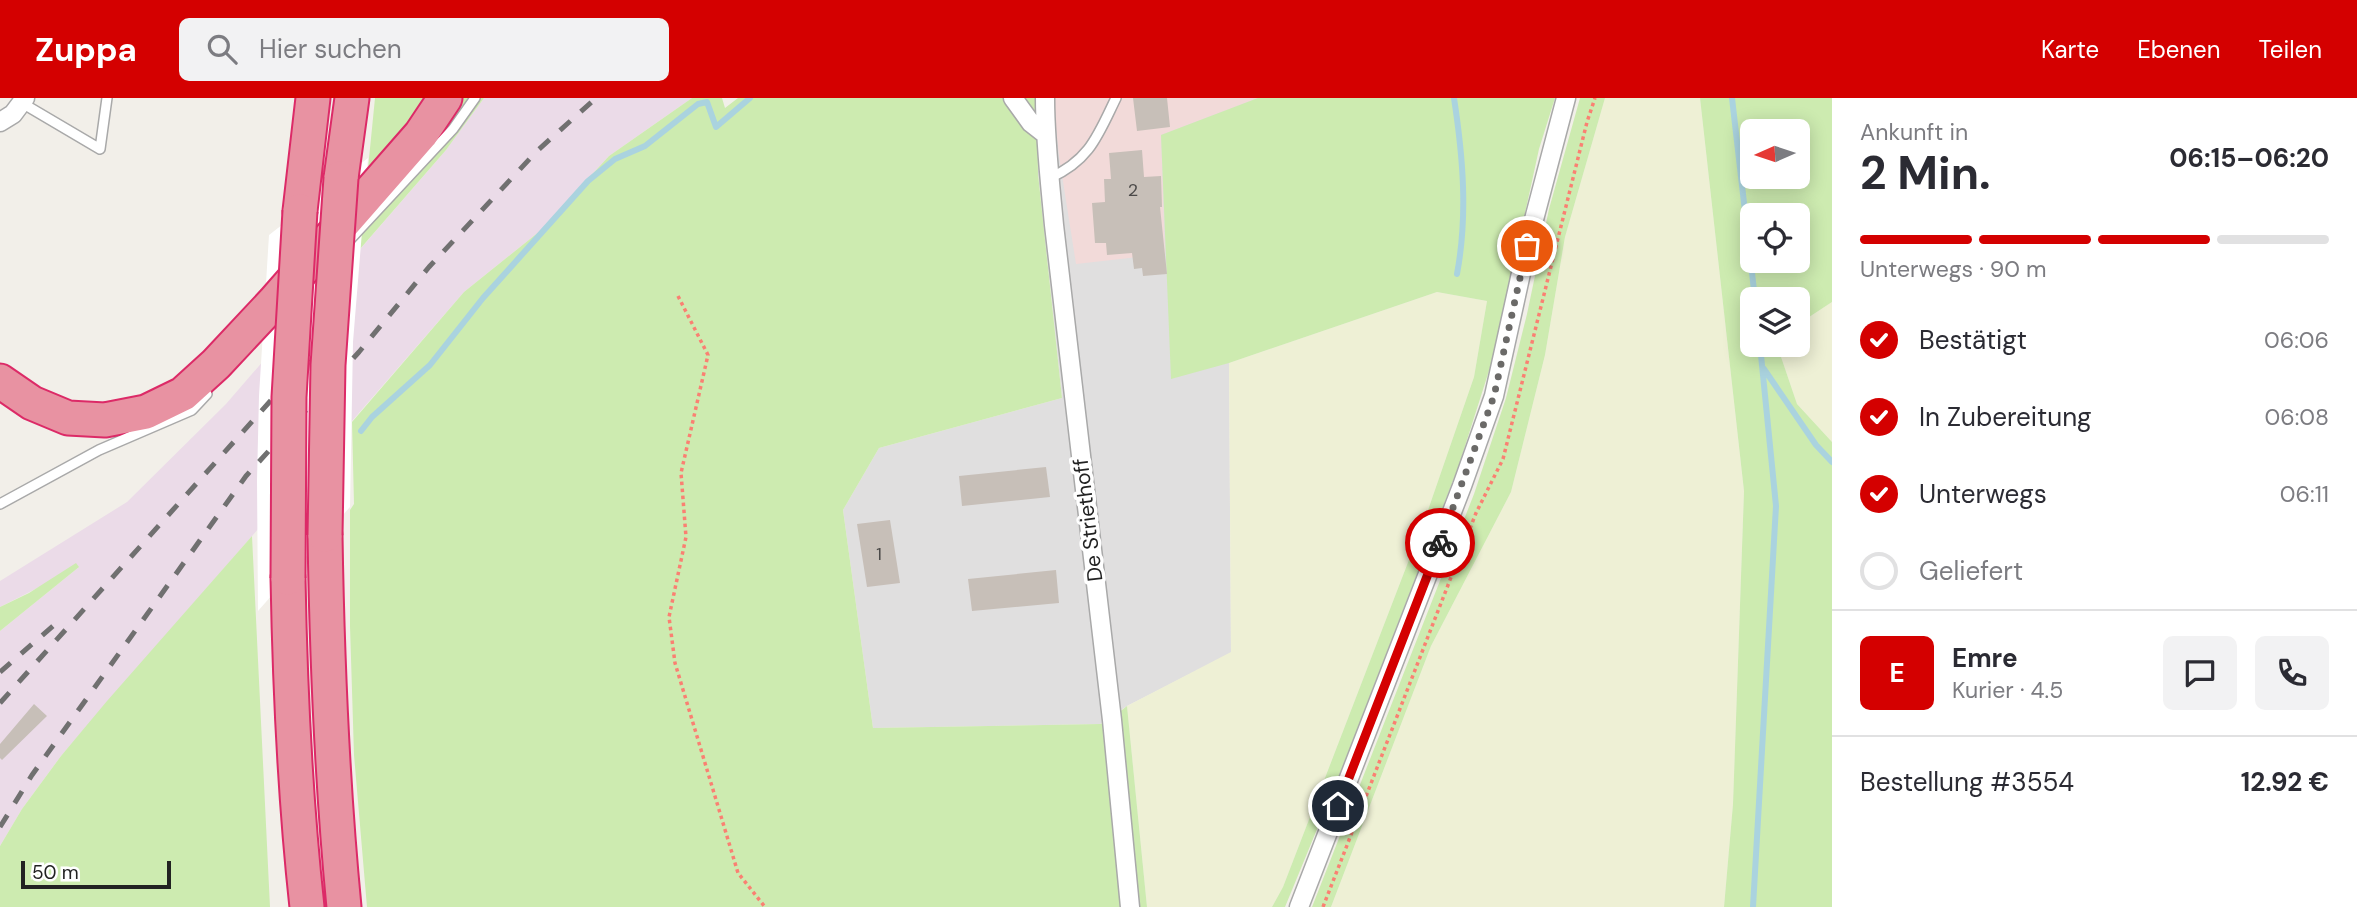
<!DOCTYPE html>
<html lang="de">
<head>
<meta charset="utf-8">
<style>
	:root { --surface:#fff; --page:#f2f2f3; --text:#2b2b33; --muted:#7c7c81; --line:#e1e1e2; --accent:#d40000 }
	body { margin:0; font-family:"DM Sans",sans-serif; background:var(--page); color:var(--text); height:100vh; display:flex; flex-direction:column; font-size:26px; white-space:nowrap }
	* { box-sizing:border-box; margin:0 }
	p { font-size:23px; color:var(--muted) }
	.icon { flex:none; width:38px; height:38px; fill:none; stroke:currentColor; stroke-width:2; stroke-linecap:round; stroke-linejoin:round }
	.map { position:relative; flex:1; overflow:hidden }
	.sheet { display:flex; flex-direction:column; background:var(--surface); width:525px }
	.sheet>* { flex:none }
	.needle { width:46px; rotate:267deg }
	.controls { position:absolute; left:1740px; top:21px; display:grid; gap:14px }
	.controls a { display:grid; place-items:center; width:70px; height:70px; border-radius:10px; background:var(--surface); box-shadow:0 4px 18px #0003; font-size:35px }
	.scale { position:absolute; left:21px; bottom:18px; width:150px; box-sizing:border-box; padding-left:7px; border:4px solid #222; border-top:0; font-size:19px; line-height:24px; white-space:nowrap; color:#222; -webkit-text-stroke:5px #fff; paint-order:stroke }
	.pin { position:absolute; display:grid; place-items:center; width:60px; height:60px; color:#fff; margin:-30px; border:4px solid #fff; border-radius:50%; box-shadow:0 2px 7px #0007 }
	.courier { position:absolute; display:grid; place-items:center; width:70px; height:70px; margin:-35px; border:5px solid #d40000; border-radius:50%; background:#fff; color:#222; box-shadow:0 2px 9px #0007 }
	.overview em { font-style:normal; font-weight:700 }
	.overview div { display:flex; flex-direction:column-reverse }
	.overview { display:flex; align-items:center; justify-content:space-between; height:119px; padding:0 28px }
	h1 { font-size:46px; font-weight:700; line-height:52px }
	.bar { display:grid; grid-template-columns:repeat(4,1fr); gap:10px 7px; align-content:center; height:84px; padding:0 28px }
	.bar i { height:9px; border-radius:5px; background:var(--line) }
	.bar .active { background:var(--accent) }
	.bar p { grid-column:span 4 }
	.line { display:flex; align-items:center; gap:18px; padding:0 28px; border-top:2px solid var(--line) }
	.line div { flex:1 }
	.round { display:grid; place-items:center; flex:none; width:74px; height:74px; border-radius:10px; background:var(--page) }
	ol { padding:0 28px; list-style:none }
	li { display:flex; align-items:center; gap:21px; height:77px }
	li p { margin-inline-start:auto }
	li .icon { padding:7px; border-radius:50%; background:var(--accent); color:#fff; stroke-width:4 }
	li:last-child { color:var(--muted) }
	li i { width:38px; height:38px; border:4px solid var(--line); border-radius:50% }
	header { display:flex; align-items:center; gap:42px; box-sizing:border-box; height:98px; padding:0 35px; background:var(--accent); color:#fff }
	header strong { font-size:33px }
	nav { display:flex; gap:38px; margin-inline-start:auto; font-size:24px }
	.search { width:490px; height:63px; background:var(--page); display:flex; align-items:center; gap:18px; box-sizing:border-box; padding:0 24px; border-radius:10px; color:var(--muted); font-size:26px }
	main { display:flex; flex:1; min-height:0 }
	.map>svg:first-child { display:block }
	.residential { fill:#e0dfdf }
	.commercial { fill:#f2dad9 }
	.industrial { fill:#ebdbe8 }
	.farmland { fill:#eef0d5 }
	.grass { fill:#cdebb0; fill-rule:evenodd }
	.pier { fill:#fff }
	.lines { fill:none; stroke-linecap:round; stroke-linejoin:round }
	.stream { stroke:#aad3df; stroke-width:6 }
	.building { fill:#c7bfb8 }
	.lane-casing { stroke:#a9a9a9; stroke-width:12 }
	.street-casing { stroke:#a9a9a9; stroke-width:21 }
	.highway-casing { stroke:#dc2a67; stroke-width:37 }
	.path { stroke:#fa8072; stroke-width:3.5; stroke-dasharray:3.5 3.5; stroke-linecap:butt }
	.lane { stroke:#fff; stroke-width:9 }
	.street { stroke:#fff; stroke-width:18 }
	.highway { stroke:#e892a2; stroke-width:33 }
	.rail { stroke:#707070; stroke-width:5; stroke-dasharray:14 14; stroke-linecap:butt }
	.highway-bridge-casing { stroke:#dc2a67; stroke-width:37; stroke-linecap:butt }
	.highway-bridge { stroke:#e892a2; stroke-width:33 }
	.done { stroke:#6b6a68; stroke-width:7; stroke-dasharray:0 12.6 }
	.route { stroke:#d40000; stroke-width:9 }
	.labels { text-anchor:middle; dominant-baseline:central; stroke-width:7; stroke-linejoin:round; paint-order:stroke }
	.number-label { font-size:18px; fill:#4b4948 }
	.street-label { font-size:21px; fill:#222; stroke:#fff }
</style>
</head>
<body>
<header>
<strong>Zuppa</strong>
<div class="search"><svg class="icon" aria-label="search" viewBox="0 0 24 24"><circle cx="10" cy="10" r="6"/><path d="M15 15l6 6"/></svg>Hier suchen</div>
<nav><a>Karte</a><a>Ebenen</a><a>Teilen</a></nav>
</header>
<main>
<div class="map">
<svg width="1832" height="809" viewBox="0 0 1832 809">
	<rect width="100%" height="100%" fill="#f2efe9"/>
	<path class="residential" d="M1037,0h367l4,11 -179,254 2,290 -104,53 -27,18 -227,4 -30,-218 36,-62 183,-50 -24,-224z"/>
	<path class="commercial" d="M1053,0h205l-97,37 4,119 -89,10 -17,-108z"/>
	<path class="industrial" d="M484,0h208l-83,58 -69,75 -76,61 -403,464 -39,53 -22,37v-215l79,-64 -79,40v-26l127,-79 99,-98 220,-254z"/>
	<path class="farmland" d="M1605,0h95l44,393 -11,313 -9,103h-393l100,-261 80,-154 34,-137 20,-118z
		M1437,194l50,9 -13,76 -47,136 -144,374 -11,20h-125l-20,-201 104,-54 -2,-289z
		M1832,204v140l-35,-38 -20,-59h20v-20z"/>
	<path class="grass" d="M375,0h109l-38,52 -86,99z
		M692,0h30l3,10 13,-10h299l1,76 24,224 -183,50 -36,62 30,218 227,-4 7,-2 17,185h-757l-13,-152 -4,-129v-116l4,-6 -2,-82 112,-130 76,-61 69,-75z
		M1258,0h297l-16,51 -45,206 -35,110 -118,306 -56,136h-13l11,-20 144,-374 47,-136 13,-76 -50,-9 -208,71 -58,16 -10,-244z
		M1580,0h25l-40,139 -20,118 -34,137 -80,154 -100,261h-19l162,-413 32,-96 21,-84 22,-105z
		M1700,0h132v204l-35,23v-26h-45v46h25l20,59 35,38v465h-108l9,-103 11,-313zM1752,33h45v46h-45zM1752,117h45v46h-45z
		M252,438l18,371h-270v-61l22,-37 39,-53 46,-55z
		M76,465l3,4 -79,64v-24l29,-14z
		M1127,608l20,201h-11l-18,-194z"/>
	<path class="pier" d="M368,60l-15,184 -3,165 -92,104 -1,-131 2,-84 10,-161z"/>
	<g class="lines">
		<path class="stream" d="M1454,0c9,59 14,117 3,176
			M1732,0l23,201
			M1764,271l52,76 16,17
			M361,333l11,-14 58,-52 53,-67 105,-117 27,-22 30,-13 53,-42 9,-2 9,25 34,-29
			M1753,809l23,-401 -16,-161"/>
	</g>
	<path class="building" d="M1133,0h34l3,29 -33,4z
		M1142,52l2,27 17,-1 1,31h-2l7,67 -24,2 -1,-8 -8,1 -2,-16 -25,2 -1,-12h-11l-3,-40 13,-1 -1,-23h7l-2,-26z
		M1046,369l4,30 -88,9 -3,-30z
		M890,422l10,63 -33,4 -10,-63z
		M1056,472l3,33 -87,8 -4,-32z
		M34,606l13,12 -45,44 -2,-2v-14z"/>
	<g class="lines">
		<defs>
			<path id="lane" d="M22,5l78,46 7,-51
				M1050,80c40,-18 48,-43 66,-80
				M345,147l108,-116 22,-31
				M0,406l99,-54 93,-40 15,-16"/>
			<path id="street" d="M1013,0l18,25 14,11
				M1045,0c0,42 5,84 9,127l58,495 18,187
				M0,24l13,-8 12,-16
				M1299,809l163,-421 32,-90 33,-150 39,-148"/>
			<path id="highway" d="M341,80l11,-80
				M300,113l13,-113
				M0,283l32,22 36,15 37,2 41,-8 37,-18 33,-30 58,-62 147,-168 24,-36
				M325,437c2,125 7,248 19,372
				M288,480c2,110 7,220 19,329"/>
		</defs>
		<use href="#lane" class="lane-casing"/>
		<use href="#street" class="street-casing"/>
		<use href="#highway" class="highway-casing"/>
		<path class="path" d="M678,198l30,59 -27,118 5,64 -17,80 6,46 63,210 27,34
			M1323,809l153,-394 27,-54 84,-337 8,-24"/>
		<use href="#lane" class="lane"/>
		<use href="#street" class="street"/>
		<use href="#highway" class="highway"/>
		<path class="rail" d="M0,574l61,-53
			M0,605l325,-363
			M0,729l32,-52 214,-299 113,-124 70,-85 108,-116 59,-53"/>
		<defs>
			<path id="highway-bridge" d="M325,437l3,-170 13,-187
				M288,480l1,-181 11,-186"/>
		</defs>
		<use href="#highway-bridge" class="highway-bridge-casing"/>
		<use href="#highway-bridge" class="highway-bridge"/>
	</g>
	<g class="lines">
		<path class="done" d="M1440,445l54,-147 33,-150"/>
		<path class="route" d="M1338,708l102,-263"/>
	</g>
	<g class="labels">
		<g class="number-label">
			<text x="1133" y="92">2</text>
			<text x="879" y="456">1</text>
		</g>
		<g class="street-label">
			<text transform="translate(1088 422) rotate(-97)">De Striethoff</text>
		</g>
	</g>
</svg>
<div class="controls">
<a><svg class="needle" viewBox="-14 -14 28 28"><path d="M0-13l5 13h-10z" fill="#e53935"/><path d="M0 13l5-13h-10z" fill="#7c7c81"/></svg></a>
<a><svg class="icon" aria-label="locate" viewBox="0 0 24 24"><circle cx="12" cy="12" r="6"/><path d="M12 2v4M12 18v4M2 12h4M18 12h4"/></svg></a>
<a><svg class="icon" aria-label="layers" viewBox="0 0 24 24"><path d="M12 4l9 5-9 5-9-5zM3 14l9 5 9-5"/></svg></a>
</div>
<div class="scale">50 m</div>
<div class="pin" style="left:1527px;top:148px;background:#ea580c"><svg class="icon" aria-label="bag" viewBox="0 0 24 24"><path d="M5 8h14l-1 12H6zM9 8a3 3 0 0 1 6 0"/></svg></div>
<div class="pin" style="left:1338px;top:708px;background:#1f2937"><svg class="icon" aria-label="home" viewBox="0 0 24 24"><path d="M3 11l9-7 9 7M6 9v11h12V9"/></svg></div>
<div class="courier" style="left:1440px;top:445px"><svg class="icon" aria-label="bike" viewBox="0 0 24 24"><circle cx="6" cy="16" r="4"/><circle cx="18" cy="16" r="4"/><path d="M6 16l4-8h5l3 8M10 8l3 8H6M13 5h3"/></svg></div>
</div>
<section class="sheet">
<div class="overview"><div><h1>2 Min.</h1><p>Ankunft in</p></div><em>06:15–06:20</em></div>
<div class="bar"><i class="active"></i><i class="active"></i><i class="active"></i><i></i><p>Unterwegs · 90 m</p></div>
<ol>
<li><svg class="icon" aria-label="check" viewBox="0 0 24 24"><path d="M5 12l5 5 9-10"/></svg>Bestätigt<p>06:06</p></li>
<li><svg class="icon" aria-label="check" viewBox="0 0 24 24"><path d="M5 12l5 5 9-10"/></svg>In Zubereitung<p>06:08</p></li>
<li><svg class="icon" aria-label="check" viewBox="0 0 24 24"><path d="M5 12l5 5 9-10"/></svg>Unterwegs<p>06:11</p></li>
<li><i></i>Geliefert</li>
</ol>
<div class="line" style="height:126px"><b class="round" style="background:var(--accent);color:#fff">E</b><div><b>Emre</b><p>Kurier · 4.5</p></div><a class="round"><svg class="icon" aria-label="chat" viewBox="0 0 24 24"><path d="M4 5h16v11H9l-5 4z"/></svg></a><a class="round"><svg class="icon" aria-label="phone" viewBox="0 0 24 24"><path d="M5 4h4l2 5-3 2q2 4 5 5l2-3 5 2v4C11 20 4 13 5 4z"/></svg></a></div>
<div class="line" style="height:91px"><div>Bestellung #3554</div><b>12.92 €</b></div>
</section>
</main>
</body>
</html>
